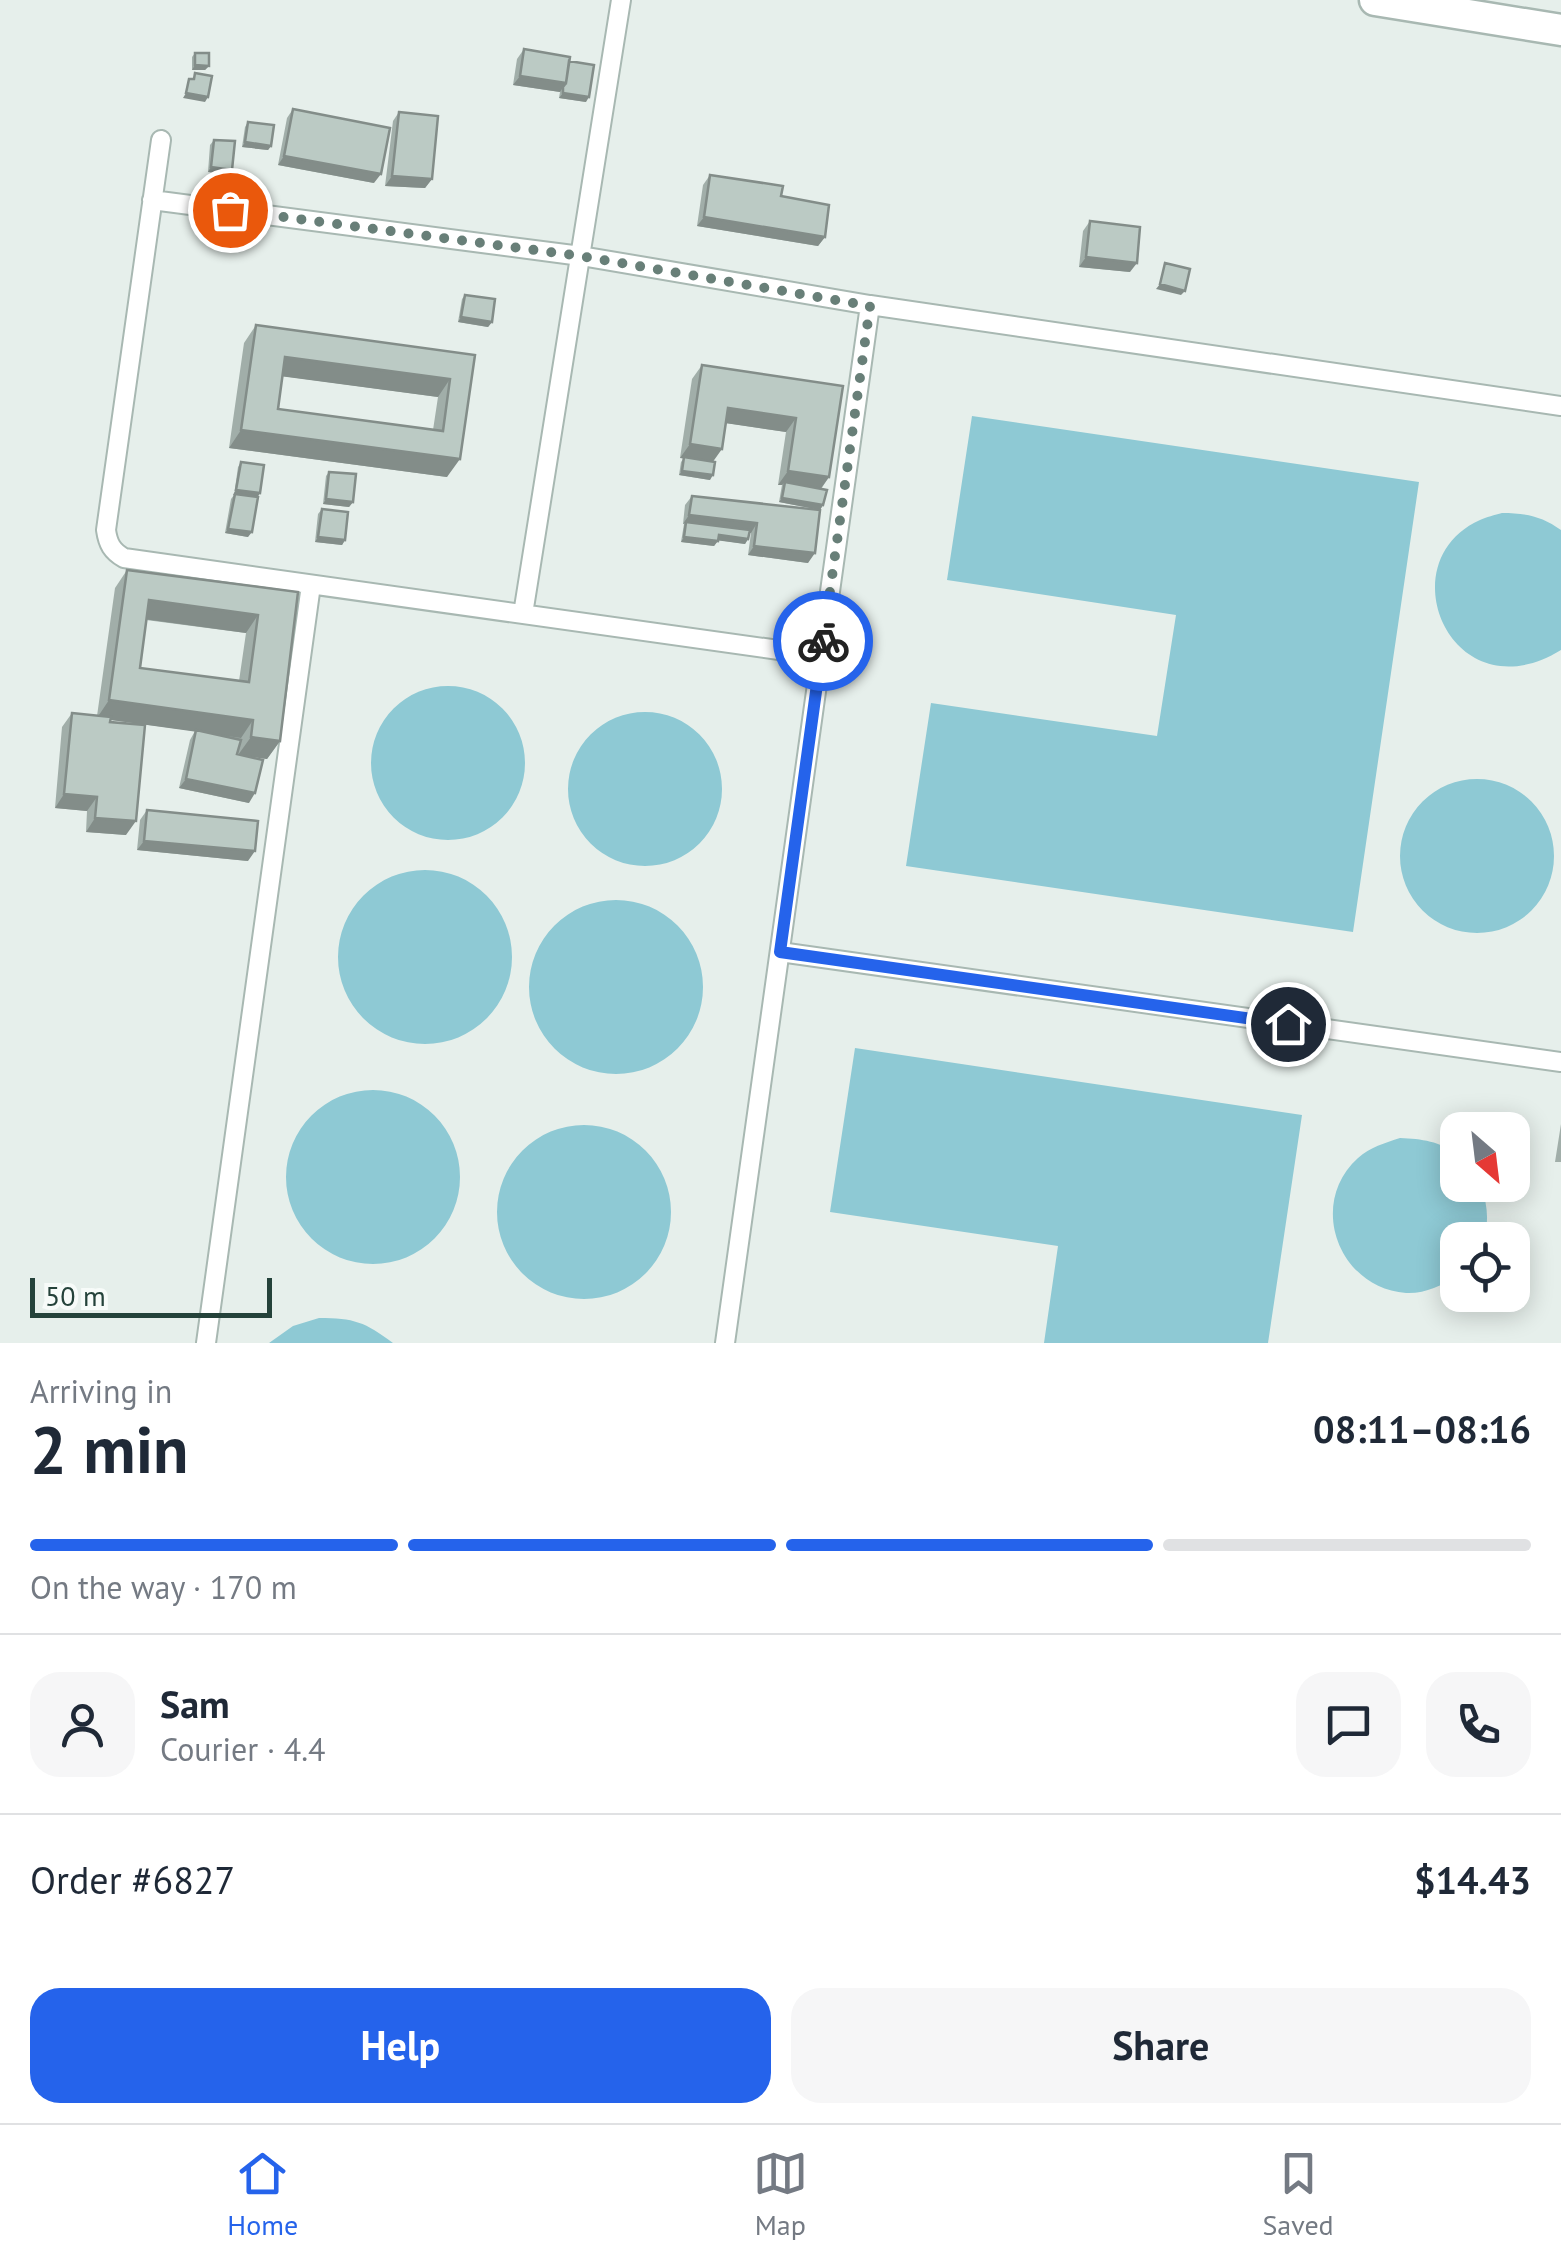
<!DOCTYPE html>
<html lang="en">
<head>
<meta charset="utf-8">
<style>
	:root { --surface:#fff; --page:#f6f6f7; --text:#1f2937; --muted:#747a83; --line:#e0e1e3; --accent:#2563eb }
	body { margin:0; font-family:"PT Sans",sans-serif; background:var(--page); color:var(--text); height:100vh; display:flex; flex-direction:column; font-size:38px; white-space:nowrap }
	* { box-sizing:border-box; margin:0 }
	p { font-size:32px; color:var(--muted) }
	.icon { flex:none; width:55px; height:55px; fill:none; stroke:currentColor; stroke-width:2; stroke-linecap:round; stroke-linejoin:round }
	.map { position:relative; height:1343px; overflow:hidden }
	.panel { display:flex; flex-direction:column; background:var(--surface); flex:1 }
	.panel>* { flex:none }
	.needle { width:65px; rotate:152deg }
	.fabs { position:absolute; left:1440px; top:1112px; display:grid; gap:20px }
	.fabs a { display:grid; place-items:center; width:90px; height:90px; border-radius:20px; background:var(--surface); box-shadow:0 5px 25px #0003; font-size:50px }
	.scale { position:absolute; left:30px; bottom:25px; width:242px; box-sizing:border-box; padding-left:10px; border:5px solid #24423a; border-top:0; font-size:28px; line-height:35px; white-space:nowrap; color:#24423a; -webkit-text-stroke:8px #f7fbf9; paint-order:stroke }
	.pin { position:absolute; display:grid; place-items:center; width:85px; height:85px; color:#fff; margin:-42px; border:5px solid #fff; border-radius:50%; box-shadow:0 2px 10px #0007 }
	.courier { position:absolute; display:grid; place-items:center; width:100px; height:100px; margin:-50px; border:8px solid #2563eb; border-radius:50%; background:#fff; color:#222; box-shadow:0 2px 12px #0007 }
	.head em { font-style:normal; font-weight:800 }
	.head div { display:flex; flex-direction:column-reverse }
	.head { display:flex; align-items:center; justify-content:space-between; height:170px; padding:0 30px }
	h1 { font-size:65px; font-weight:800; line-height:75px }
	.bar { display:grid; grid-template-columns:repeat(4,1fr); gap:15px 10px; align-content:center; height:120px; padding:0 30px }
	.bar i { height:12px; border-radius:8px; background:var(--line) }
	.bar .current { background:var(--accent) }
	.bar p { grid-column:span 4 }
	.line { display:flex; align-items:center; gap:25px; padding:0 30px; border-top:2px solid var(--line) }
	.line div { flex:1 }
	.round { display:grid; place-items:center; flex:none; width:105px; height:105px; border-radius:30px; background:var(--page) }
	.cta { display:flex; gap:20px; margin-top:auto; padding:20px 30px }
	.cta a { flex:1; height:115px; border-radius:30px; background:var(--accent); color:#fff; font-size:40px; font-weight:800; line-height:115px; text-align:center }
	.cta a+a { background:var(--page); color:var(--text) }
	.tab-bar { display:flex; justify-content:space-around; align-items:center; height:140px; border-top:2px solid var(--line); background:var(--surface); font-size:28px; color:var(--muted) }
	.tab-bar a { display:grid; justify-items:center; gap:5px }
	.tab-bar .current { color:var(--accent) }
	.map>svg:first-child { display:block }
	.water { fill:#8ec9d4 }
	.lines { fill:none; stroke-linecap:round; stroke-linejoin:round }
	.service-casing { stroke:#a8b8b2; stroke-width:22 }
	.minor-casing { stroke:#a8b8b2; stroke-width:35 }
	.service { stroke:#fff; stroke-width:18 }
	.minor { stroke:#fff; stroke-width:30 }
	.wall { fill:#a1aea9; fill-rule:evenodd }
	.shaded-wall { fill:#838d89 }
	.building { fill:#bbcac4; stroke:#838d89; stroke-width:2.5; fill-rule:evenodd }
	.done { stroke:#687f78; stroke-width:10; stroke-dasharray:0 18 }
	.route { stroke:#2563eb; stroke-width:12 }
</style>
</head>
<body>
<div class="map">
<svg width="1561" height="1343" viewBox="0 0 1561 1343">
	<rect width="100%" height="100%" fill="#e6efeb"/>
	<path class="water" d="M972,416l447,66 -66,450 -447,-66 25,-163 226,33 19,-121 -229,-35z
		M1502,513c23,0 40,3 59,17v120c-109,67 -175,-88 -81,-130 6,-3 15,-5 22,-7z
		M371 763a77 77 0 1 1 154 0a77 77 0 1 1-154 0Z
		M568 789a77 77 0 1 1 154 0a77 77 0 1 1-154 0Z
		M1400 856a77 77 0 1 1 154 0a77 77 0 1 1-154 0Z
		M338 957a87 87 0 1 1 174 0a87 87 0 1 1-174 0Z
		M529 987a87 87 0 1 1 174 0a87 87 0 1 1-174 0Z
		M855,1048l447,67 -34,228h-224l14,-97 -228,-34z
		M286 1177a87 87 0 1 1 174 0a87 87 0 1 1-174 0Z
		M497 1212a87 87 0 1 1 174 0a87 87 0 1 1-174 0Z
		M1400,1138c22,1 40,3 57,17l1,30h23c6,18 9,37 2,55h-25l-1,37c-16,8 -32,17 -51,16 -67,-5 -99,-89 -48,-135 12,-11 27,-15 42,-20z
		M319,1318c35,0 46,4 74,25h-124l24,-17z"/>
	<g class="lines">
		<defs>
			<path id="service" d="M161,140l-55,390c2,14 6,21 18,28l697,98
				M152,200l429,56 289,49 691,101
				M523,614l98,-614
				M780,952l781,110
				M206,1343l105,-758
				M725,1343l145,-1038"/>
			<path id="minor" d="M1375,0l186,30"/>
		</defs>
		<use href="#service" class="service-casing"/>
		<use href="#minor" class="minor-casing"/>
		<use href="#service" class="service"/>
		<use href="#minor" class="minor"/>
	</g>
	<path class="wall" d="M524,49l45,12 17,41 -27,-4 1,-6 -47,-7 4,-26z
		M195,53l14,13 -4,4h-13v-13z
		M293,109l81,74 -96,-18 9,-47z
		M399,112l33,67 -7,9 -40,-2 8,-65z
		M248,122l23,24 -3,4 -26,-3 3,-20z
		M214,140l15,34 -21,-2 2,-27z
		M710,175l71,21 44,41 -7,9 -121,-20 6,-41z
		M1090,221l40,51 -51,-5 4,-36z
		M465,295l27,27 -4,5 -30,-5 4,-23z
		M256,325l219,30 -28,122 -218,-29 15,-105zM282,376l156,21 -5,33 -155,-21z
		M702,365l141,21 -14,91 -8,12 2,16 -3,5 -41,-8 3,-17h-4l8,-53 -60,-9 -13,38 -3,19 -31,-5 2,-13 3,-4h-4l12,-79z
		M241,462l19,31 -3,4 -9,40 -23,-4 6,-34 3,-4 4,-28z
		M329,472l24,30 -4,5 -26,-3 3,-28z
		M692,496l128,14 -12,53 -60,-8 3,-22h-2l-1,6 -3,5 -27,-4 -4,6 -33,-4 3,-18h-1l2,-19z
		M322,509l23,31 -3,5 -27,-3 3,-28z
		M127,570l171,22 -18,149 -13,18 -20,-3 2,47 -70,-15 11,-48 5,-9 -85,-11 16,115 -40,-3 1,-21 -32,-3 7,-81 10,-14 25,3 18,-128zM146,620l100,13 -7,48 -99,-13z
		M147,810l101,51 -111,-11 3,-30z
		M1561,1124v38h-6z"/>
	<path class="shaded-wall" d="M195,65l14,1 -4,4h-13z
		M520,76l46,7 -6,9 -47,-7z
		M186,93l22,4 -3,5 -22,-4z
		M563,93l26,4 -3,5 -27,-4z
		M245,142l26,4 -3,4 -26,-3z
		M284,156l97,18 -7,9 -96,-18z
		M211,167l21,3 -3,4 -21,-2z
		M392,176l40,3 -7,9 -40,-2z
		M704,217l121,20 -7,9 -121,-20z
		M1086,257l51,6 -7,9 -51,-5z
		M1160,284l25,7 -4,4 -25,-6z
		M461,317l31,5 -4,5 -30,-5z
		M285,357l165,22 -12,18 -166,-22z
		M728,408l68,10 -10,14 -68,-10z
		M241,430l219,29 -13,18 -218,-29z
		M690,444l32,5 -10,14 -32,-5z
		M682,471l31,4 -3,5 -31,-5z
		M788,471l41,6 -10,14 -34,-9 -3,3h-4z
		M236,490l24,3 -3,5 -24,-3z
		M782,498l41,7 -3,5 -41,-8z
		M326,499l27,3 -4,5 -26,-3z
		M689,515l68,8 -6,10 -65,-9v-2l-3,2z
		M228,529l24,3 -4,5 -23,-4z
		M719,535l29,4 -3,5 -30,-4z
		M318,537l27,3 -3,5 -27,-3z
		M684,537l34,4 -4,5 -33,-4z
		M754,546l61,7 -7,10 -60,-8z
		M149,600l109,15 -12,18 -110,-15z
		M109,700l144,20 -12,18 -144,-20z
		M251,737l29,4 -13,18 -29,-4z
		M186,779l69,14 -6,10 -70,-15z
		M64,794l33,3 -10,14 -32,-3z
		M95,818l41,3 -10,14 -40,-3z
		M144,841l111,10 -7,10 -111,-11z"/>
	<path class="building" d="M524,49l46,8 -4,26 -46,-7z
		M195,53h14v13l-14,-1z
		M569,61l25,4 -5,32 -26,-4v-6l3,-4z
		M195,73l17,3 -4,21 -22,-4 3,-14h5z
		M293,109l97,19 -9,46 -97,-18z
		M399,112l39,4 -6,63 -40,-3z
		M248,122l26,3 -3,21 -26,-4z
		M214,140l21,1 -3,29 -21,-3z
		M710,175l73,11 -2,10 48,9 -4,32 -121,-20z
		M1090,221l50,6 -3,36 -51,-6z
		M1165,263l25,6 -5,22 -25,-7z
		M465,295l30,4 -3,23 -31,-5z
		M256,325l219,30 -15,104 -219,-29zM285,357l165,22 -7,52 -165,-22z
		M702,365l141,21 -14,91 -41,-6 8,-53 -68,-10 -6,41 -32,-5z
		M684,457l31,5 -2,13 -31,-4z
		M241,462l23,3 -4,28 -24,-3z
		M329,472l27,2 -3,28 -27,-3z
		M785,482l42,8 -4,15 -41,-7z
		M235,494l23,3 -6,35 -24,-3z
		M692,496l128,14 -5,43 -61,-7 3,-23 -68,-8z
		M322,509l26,3 -3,28 -27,-3z
		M686,522l64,8 -2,9 -29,-4 -1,6 -34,-4z
		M127,570l171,22 -18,149 -29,-4 2,-17 -144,-20zM149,600l109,15 -9,67 -109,-14z
		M72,713l39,4 -1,5 35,3 -9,96 -41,-3 2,-21 -33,-3z
		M196,730l45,10 -4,14 26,6 -8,33 -69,-14z
		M147,810l111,11 -3,30 -111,-10z"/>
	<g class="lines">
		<path class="done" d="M230,210l350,46 290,50 -47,335"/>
		<path class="route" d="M823,641l-43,311 508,72"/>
	</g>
</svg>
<div class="fabs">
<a><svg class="needle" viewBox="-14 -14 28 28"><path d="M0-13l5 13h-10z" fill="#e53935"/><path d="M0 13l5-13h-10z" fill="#747a83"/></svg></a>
<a><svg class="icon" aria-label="locate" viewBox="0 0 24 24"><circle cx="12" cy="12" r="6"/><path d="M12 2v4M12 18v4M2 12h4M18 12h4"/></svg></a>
</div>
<div class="scale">50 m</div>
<div class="pin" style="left:230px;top:210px;background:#ea580c"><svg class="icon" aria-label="bag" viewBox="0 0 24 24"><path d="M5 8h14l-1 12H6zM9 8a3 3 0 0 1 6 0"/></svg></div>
<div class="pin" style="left:1288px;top:1024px;background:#1f2937"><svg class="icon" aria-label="home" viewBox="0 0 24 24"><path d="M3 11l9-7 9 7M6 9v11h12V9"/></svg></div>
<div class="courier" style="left:823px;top:641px"><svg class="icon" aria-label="bike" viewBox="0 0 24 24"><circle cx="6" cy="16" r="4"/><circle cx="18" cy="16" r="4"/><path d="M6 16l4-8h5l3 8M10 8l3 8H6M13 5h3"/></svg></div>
</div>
<section class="panel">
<div class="head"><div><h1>2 min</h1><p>Arriving in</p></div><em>08:11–08:16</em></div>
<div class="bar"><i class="current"></i><i class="current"></i><i class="current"></i><i></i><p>On the way · 170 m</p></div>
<div class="line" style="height:180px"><a class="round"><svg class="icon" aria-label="person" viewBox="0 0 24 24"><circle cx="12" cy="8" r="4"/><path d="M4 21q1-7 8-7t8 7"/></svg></a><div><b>Sam</b><p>Courier · 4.4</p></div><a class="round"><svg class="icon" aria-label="chat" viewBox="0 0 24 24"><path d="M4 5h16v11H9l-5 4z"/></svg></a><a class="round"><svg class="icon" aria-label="phone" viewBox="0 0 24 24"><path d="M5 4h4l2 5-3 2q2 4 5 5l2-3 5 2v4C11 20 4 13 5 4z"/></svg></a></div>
<div class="line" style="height:130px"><div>Order #6827</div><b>$14.43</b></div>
<div class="cta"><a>Help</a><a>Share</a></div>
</section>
<nav class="tab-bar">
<a class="current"><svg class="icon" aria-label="home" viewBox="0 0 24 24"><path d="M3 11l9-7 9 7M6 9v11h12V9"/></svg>Home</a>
<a><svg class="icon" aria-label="map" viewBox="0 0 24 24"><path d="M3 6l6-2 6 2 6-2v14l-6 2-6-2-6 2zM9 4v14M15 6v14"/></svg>Map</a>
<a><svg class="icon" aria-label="saved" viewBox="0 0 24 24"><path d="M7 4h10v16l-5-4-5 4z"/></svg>Saved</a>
</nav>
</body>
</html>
